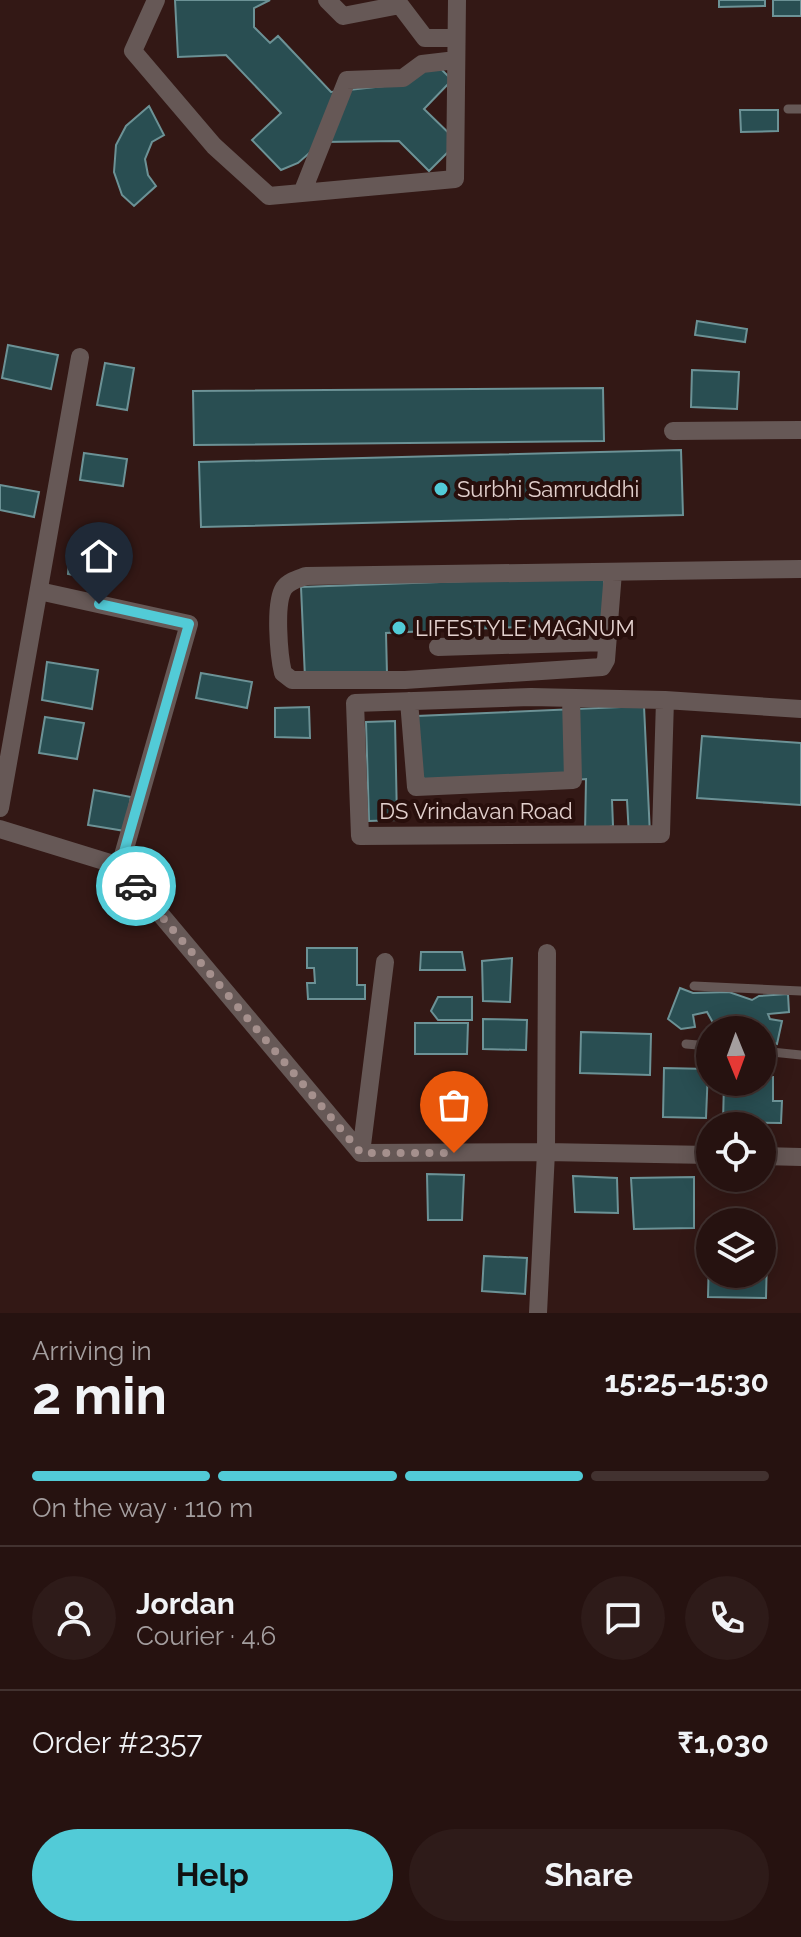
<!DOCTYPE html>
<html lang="en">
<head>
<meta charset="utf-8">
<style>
	:root { --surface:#261210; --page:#2e1b19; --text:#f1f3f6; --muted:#a49e9f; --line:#423230; --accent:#52cbd7 }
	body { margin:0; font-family:Raleway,sans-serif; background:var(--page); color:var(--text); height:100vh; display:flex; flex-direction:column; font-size:30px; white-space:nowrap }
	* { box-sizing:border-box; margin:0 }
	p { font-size:26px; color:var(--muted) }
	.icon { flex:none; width:44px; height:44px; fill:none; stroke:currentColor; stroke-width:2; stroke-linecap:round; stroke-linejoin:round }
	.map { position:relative; height:1313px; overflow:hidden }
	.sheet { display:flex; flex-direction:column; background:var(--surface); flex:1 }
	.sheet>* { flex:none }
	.needle { width:52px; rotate:179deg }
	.tools { position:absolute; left:696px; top:1016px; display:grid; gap:16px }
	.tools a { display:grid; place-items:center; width:80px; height:80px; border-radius:50%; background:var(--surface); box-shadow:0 4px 20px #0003,0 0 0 2px var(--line); font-size:40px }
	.pin { position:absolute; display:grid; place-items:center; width:68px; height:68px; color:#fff; margin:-82px -34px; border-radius:50% 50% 50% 0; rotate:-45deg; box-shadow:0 0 8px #0007 }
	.pin .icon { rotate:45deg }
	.courier { position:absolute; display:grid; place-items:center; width:80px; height:80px; margin:-40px; border:6px solid #52cbd7; border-radius:50%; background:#fff; color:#222; box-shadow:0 2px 10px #0007 }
	.summary em { font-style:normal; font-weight:700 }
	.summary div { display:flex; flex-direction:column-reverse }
	.summary { display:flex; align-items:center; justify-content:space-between; height:136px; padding:0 32px }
	h1 { font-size:52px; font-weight:700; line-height:60px }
	.bar { display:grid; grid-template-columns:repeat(4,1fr); gap:12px 8px; align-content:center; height:96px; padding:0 32px }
	.bar i { height:10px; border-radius:6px; background:var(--line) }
	.bar .selected { background:var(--accent) }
	.bar p { grid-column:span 4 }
	.line { display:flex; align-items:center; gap:20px; padding:0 32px; border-top:2px solid var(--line) }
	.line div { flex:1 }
	.round { display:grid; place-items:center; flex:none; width:84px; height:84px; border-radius:42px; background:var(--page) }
	.action { display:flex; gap:16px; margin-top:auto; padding:16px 32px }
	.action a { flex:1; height:92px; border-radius:48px; background:var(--accent); color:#111; font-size:32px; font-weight:700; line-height:92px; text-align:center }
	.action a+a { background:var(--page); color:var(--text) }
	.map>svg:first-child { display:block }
	.building { fill:#294e52; stroke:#6c9296; stroke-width:2 }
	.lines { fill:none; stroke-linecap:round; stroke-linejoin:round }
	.lane { stroke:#665856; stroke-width:9 }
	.street { stroke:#665856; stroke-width:18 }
	.done { stroke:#a5908d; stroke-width:8; stroke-dasharray:0 14.4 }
	.route { stroke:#52cbd7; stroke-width:10 }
	.poi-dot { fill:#52cbd7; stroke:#280f0c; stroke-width:3 }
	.labels { text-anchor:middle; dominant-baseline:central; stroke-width:8; stroke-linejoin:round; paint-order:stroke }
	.poi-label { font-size:22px; fill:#e3d1ce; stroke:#280f0c; text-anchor:start }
	.street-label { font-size:22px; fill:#e3d1ce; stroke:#280f0c }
</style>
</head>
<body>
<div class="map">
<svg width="801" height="1313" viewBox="0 0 801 1313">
	<rect width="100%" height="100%" fill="#331815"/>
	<path class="building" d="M175,0h95l-16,8v19l16,16 8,-7 53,56 71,-8 27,-27 23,23 -28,29 34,33 -29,29 -30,-30 -77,1 -24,21 -17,7 -29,-30 29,-27 -55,-58 -48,2z
		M719,0h46v6l-46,1z
		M773,0h28v16h-28z
		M149,106l15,29 -12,7 -7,17 3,16 8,11 -22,20 -12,-11 -8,-23 2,-27 10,-19z
		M740,110h38v21l-37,1z
		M697,321l50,8 -2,13 -50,-7z
		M8,345l50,10 -7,34 -49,-11z
		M105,363l29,5 -7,42 -30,-5z
		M692,370l47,2 -2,37 -46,-2z
		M603,388l1,53 -410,4 -1,-54z
		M681,450l2,65 -482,12 -2,-65z
		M84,453l43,6 -4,27 -43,-6z
		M0,485l39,7 -5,25 -34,-7z
		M70,548l43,8 -4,26 -41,-8z
		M604,576l2,47 -220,10 1,41 -82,4 -4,-91z
		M47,662l51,8 -6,39 -50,-9z
		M201,673l51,9 -5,26 -51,-10z
		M644,706l6,129 -21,1 -2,-36h-15l1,26 -28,8 1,-55 -155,13 -12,-22 -2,-54z
		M309,707l1,31 -35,-1v-29z
		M45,717l39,6 -7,36 -38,-6z
		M395,721l2,99 -28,1 -3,-99z
		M702,736l99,7v62l-104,-7z
		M94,790l37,7 -6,34 -37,-6z
		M307,948h50v37h8v14h-57l-1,-16h8l-1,-15h-7z
		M421,952h41l3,18h-45z
		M512,958l-2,44 -27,-1 -1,-40z
		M680,988l13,5 36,-1 23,8 7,-4 29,-2 1,18 -21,2 2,5 12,2 -5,23 -15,-4v-10h-17l-2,-4v4h-26l-10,-18 -14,3 2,12 -14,2 -13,-10z
		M438,997h34v23h-34l-7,-9z
		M483,1019l44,1 -1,30 -43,-1z
		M415,1023h53l-1,31h-52z
		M581,1032l70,2 -1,41 -70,-2z
		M664,1068l44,1 -2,49 -43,-1z
		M762,1077h11v24h9l-1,22 -58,-1 1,-40h38z
		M427,1174l37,1 -2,45h-34z
		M573,1176l44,2 1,35 -43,-1z
		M694,1177v51l-60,1 -3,-51z
		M484,1256l43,2 -2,36 -43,-3z
		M709,1256l1,18h52v-17h5l-1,41 -58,-1z"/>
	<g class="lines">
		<path class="lane" d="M788,109h13
			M694,986l107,5
			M686,1044l24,2
			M762,1051l39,4"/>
		<path class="street" d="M156,0l-23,51 81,95 55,50 186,-17 2,-179
			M327,0l16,16 57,-11 25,33h31
			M302,193l45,-113 56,-2 19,-14 34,-4
			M673,431l128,-1
			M613,572l-7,88 -4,7 -197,13h-113l-9,-7c-4,-17 -9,-70 1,-85 5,-7 14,-9 22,-12l495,-7
			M39,591l150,33 -69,242
			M438,647l169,-5
			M665,700l-4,134 -301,2 -5,-133 176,-6 134,3 136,9
			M409,701l7,86 157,-7 -2,-82
			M0,808l80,-451
			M0,829l120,37 241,287 185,-1 164,3
			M361,1153l24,-191
			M762,1156l39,1
			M538,1313l8,-161 1,-199"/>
	</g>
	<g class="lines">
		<path class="done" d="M136,886l225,267h93"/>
		<path class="route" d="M99,604l90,20 -69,242 16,20"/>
	</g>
	<g class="poi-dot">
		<circle cx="441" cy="489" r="8"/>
		<circle cx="399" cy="628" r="8"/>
	</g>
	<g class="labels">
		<g class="poi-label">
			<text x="457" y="489">Surbhi Samruddhi</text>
			<text x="415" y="628">LIFESTYLE MAGNUM</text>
		</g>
		<g class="street-label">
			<text x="476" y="811">DS Vrindavan Road</text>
		</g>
	</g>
</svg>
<div class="tools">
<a><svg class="needle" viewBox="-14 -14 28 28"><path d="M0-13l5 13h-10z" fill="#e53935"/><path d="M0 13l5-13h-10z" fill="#a49e9f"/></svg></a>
<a><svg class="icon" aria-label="locate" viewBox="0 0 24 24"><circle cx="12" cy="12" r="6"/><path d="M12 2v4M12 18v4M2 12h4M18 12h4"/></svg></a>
<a><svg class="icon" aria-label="layers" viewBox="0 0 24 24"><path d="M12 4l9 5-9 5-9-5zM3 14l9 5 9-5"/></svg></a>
</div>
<div class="pin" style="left:454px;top:1153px;background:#ea580c"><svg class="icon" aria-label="bag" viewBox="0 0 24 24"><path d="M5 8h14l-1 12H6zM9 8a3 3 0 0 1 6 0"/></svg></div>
<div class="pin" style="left:99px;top:604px;background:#1f2937"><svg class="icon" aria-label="home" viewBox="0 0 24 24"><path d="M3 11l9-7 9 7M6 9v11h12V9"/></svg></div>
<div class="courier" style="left:136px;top:886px"><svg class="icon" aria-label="car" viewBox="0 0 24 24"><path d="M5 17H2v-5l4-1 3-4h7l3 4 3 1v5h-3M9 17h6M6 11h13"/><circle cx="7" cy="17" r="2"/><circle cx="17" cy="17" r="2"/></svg></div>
</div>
<section class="sheet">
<div class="summary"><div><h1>2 min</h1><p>Arriving in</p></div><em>15:25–15:30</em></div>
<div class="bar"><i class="selected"></i><i class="selected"></i><i class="selected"></i><i></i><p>On the way · 110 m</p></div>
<div class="line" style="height:144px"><a class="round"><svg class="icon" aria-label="person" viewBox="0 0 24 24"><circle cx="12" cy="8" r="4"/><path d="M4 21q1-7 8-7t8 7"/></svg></a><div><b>Jordan</b><p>Courier · 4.6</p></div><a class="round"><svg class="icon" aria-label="chat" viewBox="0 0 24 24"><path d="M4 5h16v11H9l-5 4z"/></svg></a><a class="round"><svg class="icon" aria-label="phone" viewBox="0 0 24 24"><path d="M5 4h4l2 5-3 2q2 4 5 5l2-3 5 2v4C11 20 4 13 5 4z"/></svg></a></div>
<div class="line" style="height:104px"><div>Order #2357</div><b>₹1,030</b></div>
<div class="action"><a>Help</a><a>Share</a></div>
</section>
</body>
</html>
